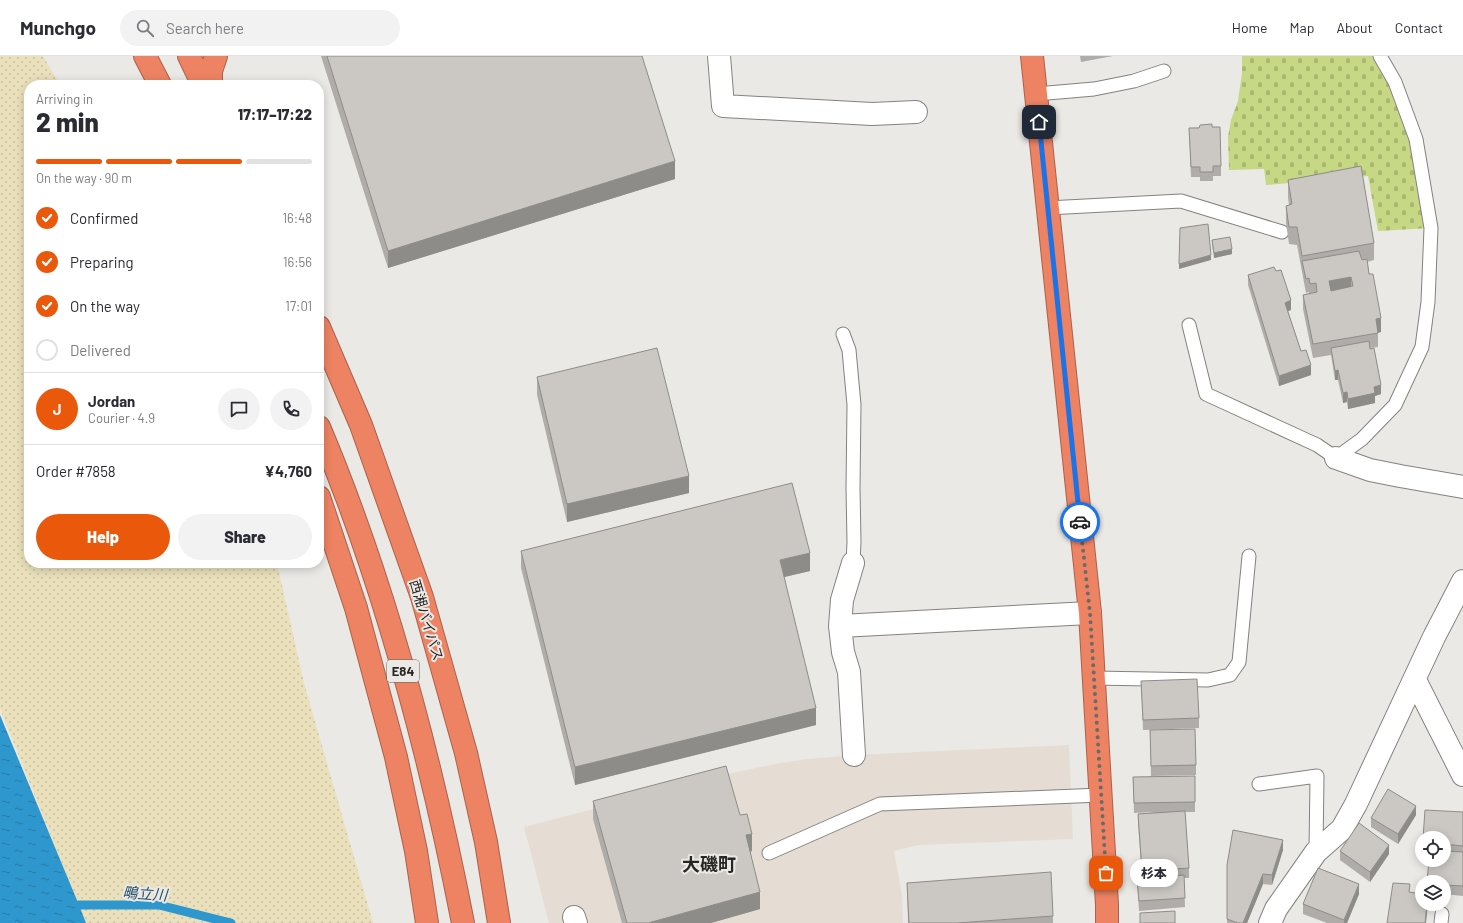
<!DOCTYPE html>
<html lang="en">
<head>
<meta charset="utf-8">
<style>
	:root { --surface:#fff; --page:#f2f2f3; --text:#2b2b33; --muted:#7c7c81; --line:#e1e1e2; --accent:#ea580c }
	body { margin:0; font-family:Barlow,"Noto Sans JP",sans-serif; background:var(--page); color:var(--text); height:100vh; display:flex; flex-direction:column; font-size:15px; white-space:nowrap }
	* { box-sizing:border-box; margin:0 }
	p { font-size:13px; color:var(--muted) }
	.icon { flex:none; width:22px; height:22px; fill:none; stroke:currentColor; stroke-width:2; stroke-linecap:round; stroke-linejoin:round }
	.map { position:relative; flex:1; overflow:hidden }
	.details { position:absolute; left:24px; top:24px; width:300px; height:488px; display:flex; flex-direction:column; background:var(--surface); border-radius:16px; box-shadow:0 2px 10px #0003 }
	.details>* { flex:none }
	.controls { position:absolute; left:1415px; top:775px; display:grid; gap:8px }
	.controls a { display:grid; place-items:center; width:36px; height:36px; border-radius:50%; background:var(--surface); box-shadow:0 2px 10px #0003; font-size:20px }
	.pin { position:absolute; display:grid; place-items:center; width:34px; height:34px; color:#fff; margin:-17px; border-radius:8px; box-shadow:0 2px 6px #0006 }
	.courier { position:absolute; display:grid; place-items:center; width:40px; height:40px; margin:-20px; border:3px solid #1a73e8; border-radius:50%; background:#fff; color:#222; box-shadow:0 1px 5px #0007 }
	.bubble { position:absolute; height:28px; border-radius:14px; background:var(--surface); box-shadow:0 2px 10px #0003; font-size:13px; font-weight:800; line-height:28px; text-align:center }
	.headline em { font-style:normal; font-weight:800 }
	.headline div { display:flex; flex-direction:column-reverse }
	.headline { display:flex; align-items:center; justify-content:space-between; height:68px; padding:0 12px }
	h1 { font-size:26px; font-weight:800; line-height:30px }
	.bar { display:grid; grid-template-columns:repeat(4,1fr); gap:6px 4px; align-content:center; height:48px; padding:0 12px }
	.bar i { height:5px; border-radius:3px; background:var(--line) }
	.bar .selected { background:var(--accent) }
	.bar p { grid-column:span 4 }
	.line { display:flex; align-items:center; gap:10px; padding:0 12px; border-top:1px solid var(--line) }
	.line div { flex:1 }
	.round { display:grid; place-items:center; flex:none; width:42px; height:42px; border-radius:21px; background:var(--page) }
	ol { padding:0 12px; list-style:none }
	li { display:flex; align-items:center; gap:12px; height:44px }
	li p { margin-inline-start:auto }
	li .icon { padding:4px; border-radius:50%; background:var(--accent); color:#fff; stroke-width:4 }
	li:last-child { color:var(--muted) }
	li i { width:22px; height:22px; border:2px solid var(--line); border-radius:50% }
	.primary-button { display:flex; gap:8px; margin-top:auto; padding:8px 12px }
	.primary-button a { flex:1; height:46px; border-radius:24px; background:var(--accent); color:#fff; font-size:16px; font-weight:800; line-height:46px; text-align:center }
	.primary-button a+a { background:var(--page); color:var(--text) }
	header { display:flex; align-items:center; gap:24px; box-sizing:border-box; height:56px; padding:0 20px; background:var(--surface); border-bottom:1px solid var(--line) }
	header strong { font-size:19px }
	nav { display:flex; gap:22px; margin-inline-start:auto; font-size:14px }
	.search { width:280px; height:36px; background:var(--page); display:flex; align-items:center; gap:10px; box-sizing:border-box; padding:0 14px; border-radius:22px; color:var(--muted); font-size:15px }
	.map>svg:first-child { display:block }
	.built { fill:#e5ddd3 }
	.sand { fill:url(#sand-dots) }
	.cemetery { fill:url(#cemetery-stones) }
	.water { fill:url(#water-ripples) }
	.lines { fill:none; stroke-linecap:round; stroke-linejoin:round }
	.stream { stroke:#2e97ce; stroke-width:9 }
	.lane-casing { stroke:#84827f; stroke-width:15 }
	.street-casing { stroke:#84827f; stroke-width:24 }
	.highway-casing { stroke:#a8624d; stroke-width:24 }
	.lane { stroke:#fff; stroke-width:13 }
	.street { stroke:#fff; stroke-width:22 }
	.highway { stroke:#ed8363; stroke-width:22 }
	.wall { fill:#afaca9 }
	.shaded-wall { fill:#8e8c89 }
	.building { fill:#cbc8c4; stroke:#8e8c89; fill-rule:evenodd }
	.done { stroke:#6c6a68; stroke-width:4; stroke-dasharray:0 7.2 }
	.route { stroke:#1a73e8; stroke-width:5 }
	.labels { text-anchor:middle; dominant-baseline:central; stroke-width:4; stroke-linejoin:round; paint-order:stroke }
	.shield { fill:#ebe9e5; stroke:#62605e; stroke-width:1 }
	.shield-label { font-size:13px; font-weight:bold; fill:#272624 }
	.street-label { font-size:14px; fill:#272624; stroke:#ebe9e5 }
	.water-label { font-size:15px; font-style:italic; fill:#275068; stroke:#ebe9e5 }
	.district-label { font-size:18px; font-weight:bold; fill:#272624; stroke:#ebe9e5 }
</style>
</head>
<body>
<header>
<strong>Munchgo</strong>
<div class="search"><svg class="icon" aria-label="search" viewBox="0 0 24 24"><circle cx="10" cy="10" r="6"/><path d="M15 15l6 6"/></svg>Search here</div>
<nav><a>Home</a><a>Map</a><a>About</a><a>Contact</a></nav>
</header>
<div class="map">
<svg width="1463" height="867" viewBox="0 0 1463 867">
	<defs>
		<pattern id="sand-dots" width="8" height="8" patternUnits="userSpaceOnUse"><rect width="8" height="8" fill="#eae0bb"/><path d="M2 2h.1M6 6h.1" fill="none" stroke="#c9c0a1" stroke-width="1.8" stroke-linecap="round"/></pattern>
		<pattern id="cemetery-stones" width="16" height="16" patternUnits="userSpaceOnUse"><rect width="16" height="16" fill="#c6d883"/><path d="M2 7V4a2 2 0 0 1 4 0v3zM10 15v-3a2 2 0 0 1 4 0v3z" fill="#aab971"/></pattern>
		<pattern id="water-ripples" width="26" height="14" patternUnits="userSpaceOnUse"><rect width="26" height="14" fill="#2e97ce"/><path d="M2 4q2-2 4 0t4 0M15 11q2-2 4 0t4 0" fill="none" stroke="#277ba7"/></pattern>
	</defs>
	<rect width="100%" height="100%" fill="#ebe9e5"/>
	<path class="built" d="M1069,689l4,94 -154,6 -25,6 8,44 1,28h-354l-25,-96 203,-53 53,-11 28,-4 46,-4z"/>
	<path class="sand" d="M0,0h43l17,29h-31v478h248l27,120 69,240h-287l-86,-214z"/>
	<path class="cemetery" d="M1242,0h138l36,83 15,89 -53,3 -10,-55 -102,9 -2,-16 -35,1 -1,-33 3,-17 7,-19 4,-28z"/>
	<path class="water" d="M0,659l79,190 7,18h-86z"/>
	<g class="lines">
		<path class="stream" d="M79,849h80l72,18"/>
		<defs>
			<path id="lane" d="M1036,38l58,-5 40,-8 30,-10
				M1047,152l134,-7 101,31
				M1189,269l17,69 111,51 19,13 26,-19 33,-34 27,-58 6,-45 3,-74 -15,-89 -21,-57 -15,-26
				M843,278l6,16 5,55 -1,83 1,54 -1,21
				M1093,622l115,2 22,-5 9,-13 10,-106
				M1259,728l58,-8 -1,76
				M769,797l111,-49 221,-9
				M1441,867l1,-9"/>
			<path id="street" d="M719,0l4,50 149,8 44,-2
				M1336,402l34,12 30,6 63,11
				M853,507l-11,37 -2,26 3,26 6,20 5,83
				M840,570l250,-13
				M1415,624l48,95
				M574,861l2,6
				M1270,867l6,-14 40,-57 26,-23 14,-25 78,-167 29,-56"/>
			<path id="highway" d="M145,0l15,29
				M189,0l14,29
				M1032,0l58,557 17,292v18
				M211,29v-14l5,-15
				M319,271l42,98 61,172 44,156 20,89 13,81
				M319,371c67,159 111,327 144,496
				M319,441l37,111 40,149 20,94 11,72"/>
		</defs>
		<use href="#lane" class="lane-casing"/>
		<use href="#street" class="street-casing"/>
		<use href="#highway" class="highway-casing"/>
		<use href="#lane" class="lane"/>
		<use href="#street" class="street"/>
		<use href="#highway" class="highway"/>
	</g>
	<path class="wall" d="M321,0h321l33,123 -287,89z
		M1080,0h33l-32,6z
		M1212,71l9,39v10h-8v5h-13v-4h-9l-2,-49z
		M1288,124l86,63v17l-7,2 14,70 -3,1v14l-8,1 11,46 -6,2v7l-27,6 -1,-7 -4,1 -5,-23h-3l-4,-25 -18,3 -10,-49v-14l6,-2v-1l-3,1 -9,-48 -8,-1 -3,-21v-17l3,-1 -1,-8z
		M1212,184l20,14 -18,4 -2,-13z
		M1276,215l15,39 -3,1 13,40 10,24 -32,11 -31,-101v-10z
		M537,321l152,116 -122,29 -30,-127z
		M521,495l289,20 -26,6 32,148 -241,60 -54,-217z
		M1141,625l58,37v10l-56,2z
		M1150,674l46,35v10l-45,1z
		M1195,720v36h-10l4,56v10h-5l1,29 -46,4 -2,-32 5,-1 -4,-55v-9l18,-2 -22,1 -1,-36z
		M593,745l147,14 12,36 -2,1 10,57 -49,14h-89l-29,-104z
		M1463,756v84l-19,-2v-56z
		M1416,759l-18,29 -27,-17v-9z
		M1283,794l-11,35 -9,-1 -16,39h-20v-58z
		M1340,795l49,3 -19,28 -30,-22z
		M907,827l146,33v7h-145z
		M1359,838l-12,29h-20l-24,-9v-10z"/>
	<path class="shaded-wall" d="M675,105v18l-287,89v-17z
		M1232,193v5l-18,4v-5z
		M1211,199v5l-32,9v-5z
		M1351,221v14l-22,4v-14z
		M1291,244v10l-6,2v-9z
		M1381,262v14l-5,1v-14z
		M1311,309v10l-32,11v-10z
		M1338,314v10h-3v-9z
		M1381,329v9l-6,2v7l-27,6v-10l26,-12z
		M1347,336v10l-4,1v-10z
		M689,420v17l-122,29v-18z
		M810,497v18l-30,7v-18z
		M816,652v17l-241,60v-18z
		M1416,750v9l-18,29v-10z
		M752,778v17l-6,2v-18z
		M1283,784v10l-11,35v-10z
		M1389,789v9l-19,28v-10z
		M1263,818v10l-16,39h-4z
		M1359,828v10l-12,29h-3v-3z
		M760,836v17l-49,14h-63z
		M1427,848h1l-2,19h-1z"/>
	<path class="building" d="M327,0h315l33,105 -287,90z
		M1212,68v3h8l1,39h-8v6h-13v-5h-9l-2,-39h10l1,-3z
		M1361,110l13,77 -72,13 -5,-29h-8l-3,-21 6,-2 -4,-24z
		M1208,168l3,31 -32,9 1,-36z
		M1230,181l2,12 -18,4 -2,-13z
		M1359,195l3,9 5,-1 2,15h4l8,44 -5,1 2,14 -65,11 -10,-49 14,-3 -1,-9 -6,1 -1,-6 -3,1 -4,-18zM1351,221l2,9 -22,5 -2,-10z
		M1274,211l2,4 5,-1 10,30 -6,3 16,48 5,-1 5,15 -32,11 -31,-101z
		M1369,285l1,8 4,-1 7,37 -7,2 1,6 -27,6 -1,-7 -4,1 -5,-23 -3,1 -4,-23z
		M657,292l32,128 -122,28 -30,-127z
		M792,427l18,70 -30,7 36,148 -241,59 -54,-216z
		M1197,623l2,39 -56,2 -2,-39z
		M1195,673l1,36 -45,1 -1,-36z
		M726,710l14,49 7,-1 5,20 -6,1 14,57 -112,31h-21l-34,-122z
		M1195,720v26l-61,1 -1,-26z
		M1388,733l28,17 -18,28 -27,-16z
		M1425,754l38,2v34l-19,-2v-6h-21z
		M1185,755l4,57 -47,3 -4,-57z
		M1359,767l30,22 -19,27 -30,-21z
		M1233,774l50,10 -11,35 -9,-1 -20,49h-5l-11,-4v-54z
		M1444,795l19,1v34l-19,-1v-3h-17l2,-22h15z
		M1318,812l41,16 -15,36 -41,-16z
		M1051,816l2,44 -96,7h-48l-2,-40z
		M1184,819l1,23 -46,3 -2,-22z
		M1393,827l17,1 -1,8 13,2v10h5l-2,19h-38z
		M1175,855v12h-35v-10z"/>
	<g class="lines">
		<path class="done" d="M1080,466l10,91 16,260"/>
		<path class="route" d="M1039,66l41,400"/>
	</g>
	<g class="labels">
		<rect class="shield" x="387" y="604" width="32" height="22" rx="3"/>
		<g class="shield-label">
			<text x="403" y="615">E84</text>
		</g>
		<g class="street-label">
			<text transform="translate(427 564) rotate(73)">西湘バイパス</text>
		</g>
		<g class="water-label">
			<text transform="translate(145 837) rotate(4)">鴫立川</text>
		</g>
		<g class="district-label">
			<text x="709" y="808">大磯町</text>
		</g>
	</g>
</svg>
<div class="controls">
<a><svg class="icon" aria-label="locate" viewBox="0 0 24 24"><circle cx="12" cy="12" r="6"/><path d="M12 2v4M12 18v4M2 12h4M18 12h4"/></svg></a>
<a><svg class="icon" aria-label="layers" viewBox="0 0 24 24"><path d="M12 4l9 5-9 5-9-5zM3 14l9 5 9-5"/></svg></a>
</div>
<div class="pin" style="left:1106px;top:817px;background:#ea580c"><svg class="icon" aria-label="bag" viewBox="0 0 24 24"><path d="M5 8h14l-1 12H6zM9 8a3 3 0 0 1 6 0"/></svg></div>
<div class="pin" style="left:1039px;top:66px;background:#1f2937"><svg class="icon" aria-label="home" viewBox="0 0 24 24"><path d="M3 11l9-7 9 7M6 9v11h12V9"/></svg></div>
<div class="courier" style="left:1080px;top:466px"><svg class="icon" aria-label="car" viewBox="0 0 24 24"><path d="M5 17H2v-5l4-1 3-4h7l3 4 3 1v5h-3M9 17h6M6 11h13"/><circle cx="7" cy="17" r="2"/><circle cx="17" cy="17" r="2"/></svg></div>
<div class="bubble" style="left:1130px;top:803px;width:48px">杉本</div>
<section class="details">
<div class="headline"><div><h1>2 min</h1><p>Arriving in</p></div><em>17:17–17:22</em></div>
<div class="bar"><i class="selected"></i><i class="selected"></i><i class="selected"></i><i></i><p>On the way · 90 m</p></div>
<ol>
<li><svg class="icon" aria-label="check" viewBox="0 0 24 24"><path d="M5 12l5 5 9-10"/></svg>Confirmed<p>16:48</p></li>
<li><svg class="icon" aria-label="check" viewBox="0 0 24 24"><path d="M5 12l5 5 9-10"/></svg>Preparing<p>16:56</p></li>
<li><svg class="icon" aria-label="check" viewBox="0 0 24 24"><path d="M5 12l5 5 9-10"/></svg>On the way<p>17:01</p></li>
<li><i></i>Delivered</li>
</ol>
<div class="line" style="height:72px"><b class="round" style="background:var(--accent);color:#fff">J</b><div><b>Jordan</b><p>Courier · 4.9</p></div><a class="round"><svg class="icon" aria-label="chat" viewBox="0 0 24 24"><path d="M4 5h16v11H9l-5 4z"/></svg></a><a class="round"><svg class="icon" aria-label="phone" viewBox="0 0 24 24"><path d="M5 4h4l2 5-3 2q2 4 5 5l2-3 5 2v4C11 20 4 13 5 4z"/></svg></a></div>
<div class="line" style="height:52px"><div>Order #7858</div><b>¥4,760</b></div>
<div class="primary-button"><a>Help</a><a>Share</a></div>
</section>
</div>
</body>
</html>
